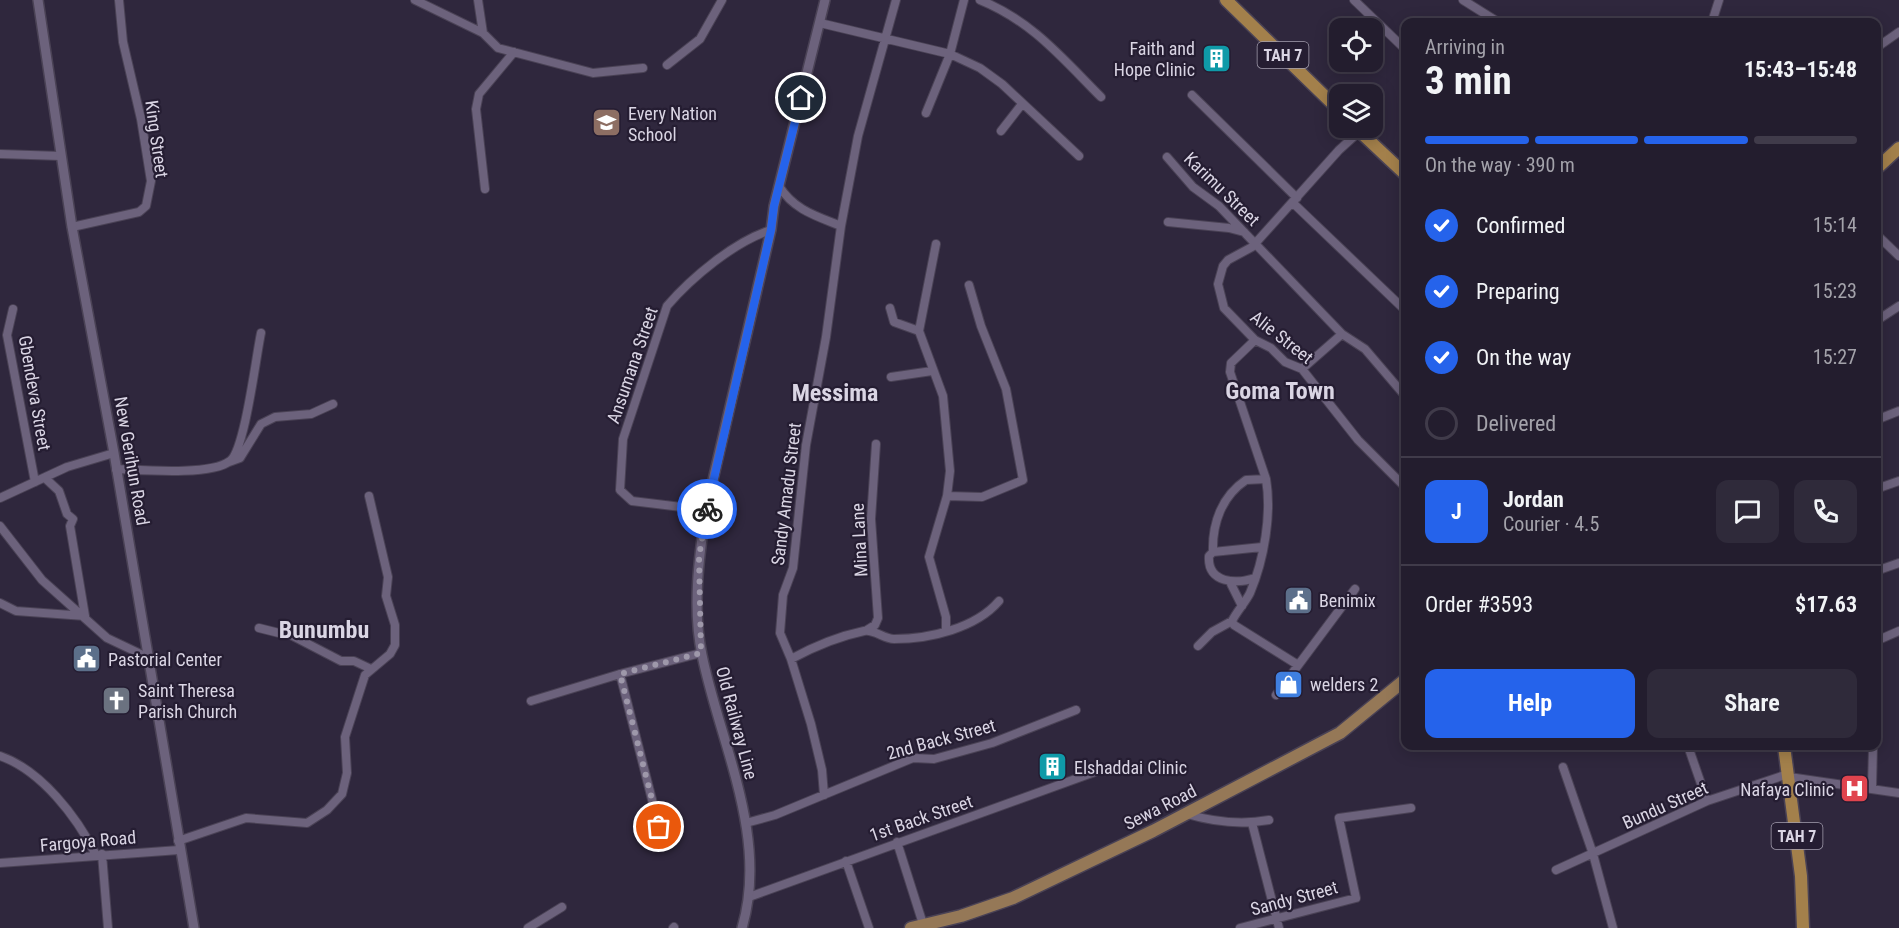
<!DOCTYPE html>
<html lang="en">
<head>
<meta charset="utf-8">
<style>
	:root { --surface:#231d2e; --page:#2f2a3a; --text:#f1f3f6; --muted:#a3a2aa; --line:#403b4a; --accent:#2563eb }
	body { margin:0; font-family:"Roboto Condensed",sans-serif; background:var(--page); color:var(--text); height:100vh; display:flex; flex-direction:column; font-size:22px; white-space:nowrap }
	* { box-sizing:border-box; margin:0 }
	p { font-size:20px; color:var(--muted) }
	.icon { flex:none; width:33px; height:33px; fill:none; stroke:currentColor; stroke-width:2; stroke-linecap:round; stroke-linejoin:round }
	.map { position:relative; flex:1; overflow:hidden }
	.side { position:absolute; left:1401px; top:18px; width:480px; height:732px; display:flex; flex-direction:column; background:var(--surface); border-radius:12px; box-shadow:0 3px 15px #0003,0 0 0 2px var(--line) }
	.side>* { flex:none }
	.controls { position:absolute; left:1329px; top:18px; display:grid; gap:12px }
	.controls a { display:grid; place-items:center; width:54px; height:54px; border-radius:12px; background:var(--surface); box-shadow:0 3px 15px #0003,0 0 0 2px var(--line); font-size:30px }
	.pin { position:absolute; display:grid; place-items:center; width:51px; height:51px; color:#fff; margin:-26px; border:3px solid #fff; border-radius:50%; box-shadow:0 2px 6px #0007 }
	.courier { position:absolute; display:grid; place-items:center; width:60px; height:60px; margin:-30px; border:4px solid #2563eb; border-radius:50%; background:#fff; color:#222; box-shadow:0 2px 8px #0007 }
	.overview em { font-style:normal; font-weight:700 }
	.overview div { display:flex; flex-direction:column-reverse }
	.overview { display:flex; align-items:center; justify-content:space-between; height:102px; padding:0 24px }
	h1 { font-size:39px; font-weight:700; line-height:45px }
	.bar { display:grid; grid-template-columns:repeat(4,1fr); gap:9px 6px; align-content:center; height:72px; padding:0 24px }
	.bar i { height:8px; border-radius:4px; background:var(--line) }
	.bar .on { background:var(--accent) }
	.bar p { grid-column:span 4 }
	.line { display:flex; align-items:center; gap:15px; padding:0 24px; border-top:2px solid var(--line) }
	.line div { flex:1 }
	.round { display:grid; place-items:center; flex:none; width:63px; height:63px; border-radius:12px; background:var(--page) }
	ol { padding:0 24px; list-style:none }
	li { display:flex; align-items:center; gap:18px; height:66px }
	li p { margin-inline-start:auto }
	li .icon { padding:6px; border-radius:50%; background:var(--accent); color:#fff; stroke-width:4 }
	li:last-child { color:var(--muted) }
	li i { width:33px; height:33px; border:3px solid var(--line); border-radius:50% }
	.primary-button { display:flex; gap:12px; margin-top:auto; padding:12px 24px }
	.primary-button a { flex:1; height:69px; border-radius:12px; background:var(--accent); color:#fff; font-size:24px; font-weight:700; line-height:69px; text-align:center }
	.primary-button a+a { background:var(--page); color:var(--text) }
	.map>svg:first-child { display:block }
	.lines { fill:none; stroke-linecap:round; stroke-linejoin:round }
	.minor-casing { stroke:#4a4255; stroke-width:10 }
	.tertiary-casing { stroke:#4a4255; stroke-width:12 }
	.primary-casing { stroke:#4a4255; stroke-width:15 }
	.trunk-casing { stroke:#4a4255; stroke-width:15 }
	.minor { stroke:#6c627c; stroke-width:8 }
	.tertiary { stroke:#6c627c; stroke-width:9 }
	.primary { stroke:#957857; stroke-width:12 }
	.trunk { stroke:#a3804b; stroke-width:12 }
	.done { stroke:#9e98aa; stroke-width:6; stroke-dasharray:0 10.8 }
	.route { stroke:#2563eb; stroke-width:8 }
	.labels { text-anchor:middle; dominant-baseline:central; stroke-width:4.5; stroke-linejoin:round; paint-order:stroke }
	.shield { fill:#251d32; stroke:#a49eaf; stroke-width:1.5 }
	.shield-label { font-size:16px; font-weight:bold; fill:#dad5e4 }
	.poi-label { font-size:18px; fill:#dad5e4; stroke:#251d32; text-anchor:start }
	.street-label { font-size:18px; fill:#dad5e4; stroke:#251d32 }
	.district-label { font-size:24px; font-weight:bold; fill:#dad5e4; stroke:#251d32 }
</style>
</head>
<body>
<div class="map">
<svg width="1899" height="928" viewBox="0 0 1899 928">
	<rect width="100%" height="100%" fill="#2f273d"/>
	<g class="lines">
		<defs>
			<path id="minor" d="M415,0l68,33 15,15 95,25 50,-5
				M478,0l5,33
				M980,0c52,21 82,58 121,97
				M1354,0l52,50
				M1463,0l35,22
				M1712,22l7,-22
				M820,23l130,31 30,14 22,16 77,72
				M1876,48l23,-16
				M667,65l33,-26 22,-39
				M1192,95l105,103
				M926,113l24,-59 14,-54
				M1001,131l21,-27
				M1360,131l-21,19 -87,97 -24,13 -5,6 -5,18 6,24 31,32 16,8 14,14 17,7 56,71 48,48
				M0,154l61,2
				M1167,157l26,30 26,19 123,128
				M779,186c15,24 37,30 62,40l17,-90 38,-136
				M485,189l-9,-80 3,-15 35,-42
				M1293,203l113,108
				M1168,222l61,6 15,4
				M72,227l67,-15 7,-6 5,-25 -10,-62 -18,-77 -4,-42
				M1876,234l23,22
				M936,244l-17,87 24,65 7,75 -3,25 -18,61 17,60v13
				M890,308l4,14 25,9
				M13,309l-6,26 28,147
				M1876,321l23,-15
				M1255,340l-24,23 -1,9 36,107c6,35 -2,81 -16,114 -5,10 -13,18 -18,28l2,4 64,40
				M1302,369l40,-35 23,15 41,48
				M891,377l41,-6
				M1876,420l23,-9
				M229,462l11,-4 21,-34 14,-7 36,-3 22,-10
				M116,469c25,1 95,7 114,-8 15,-11 26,-105 31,-128
				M45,478l14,13 8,23 6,5 -3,7 15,90
				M1876,489l23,-8
				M947,496l35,1 41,-17 -17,-91 -25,-63 -12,-41
				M0,498l67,-31 47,-14
				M706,510l-74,-9 -12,-11 3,-51 44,-133c24,-28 68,-65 104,-76
				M0,526l42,54 65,58 40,19
				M1213,552c-1,-29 9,-56 33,-72l20,-1
				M1876,571l23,-8
				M1255,578c-18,6 -48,6 -46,-22l4,-4 49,-5
				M1230,582l12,24
				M0,603l16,8 69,5
				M259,628l20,5 6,-1 56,29h13l17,8
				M867,630l8,-5 3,-7 -7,-99 5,-75
				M1876,641l23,-10
				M1198,646l14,-14 20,-11
				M791,659c22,-12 49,-23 73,-28 10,-2 20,8 30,8 36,0 82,-11 105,-38
				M620,674l39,153
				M1276,695l79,-106
				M531,701l89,-27 81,-21
				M1688,746l19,55
				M0,756c41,14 77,61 96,99
				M1563,767l30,87 20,74
				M1789,777l110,16
				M1872,788l1,-42
				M824,795l-2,-25 -11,-46 -20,-65 -11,-26 3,-38 10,-27 13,-123 20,-108 15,-111
				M1187,814c27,8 54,11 82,6
				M746,823l29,-8 138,-57 21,1 58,-16 84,-33
				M1252,823l27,105
				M178,841l68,-23 61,5 20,-13 15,-16 5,-21 -2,-36 20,-62 25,-21 5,-9v-20l-9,-29 2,-19 -19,-81
				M897,842l26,82
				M102,854l6,74
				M846,861l23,67
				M0,863l179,-13
				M1556,870l151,-69 81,-27
				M749,897l354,-128
				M528,928l34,-21
				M673,928l1,-1
				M1240,928l116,-30 -17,-80 72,-10"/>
			<path id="tertiary" d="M38,0l34,227 42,226 80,475
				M742,928c27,-91 -22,-185 -40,-273 -10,-47 -3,-99 4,-145l65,-280 3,-24 51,-206"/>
			<path id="primary" d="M911,928l50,-12 52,-18 140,-67 187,-98 66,-54"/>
			<path id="trunk" d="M1226,0l114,111
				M1356,128l50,47
				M1876,169l23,-21
				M1784,746l17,130 2,52"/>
		</defs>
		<use href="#minor" class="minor-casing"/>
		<use href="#tertiary" class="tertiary-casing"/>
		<use href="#primary" class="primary-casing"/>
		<use href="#trunk" class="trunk-casing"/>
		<use href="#minor" class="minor"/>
		<use href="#tertiary" class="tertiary"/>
		<use href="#primary" class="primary"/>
		<use href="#trunk" class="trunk"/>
	</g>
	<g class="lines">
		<path class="done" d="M659,827l-39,-153 81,-21 -2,-96 8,-48"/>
		<path class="route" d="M707,509l64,-279 3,-24 27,-108"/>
	</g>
	<defs>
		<symbol id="building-square" viewBox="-11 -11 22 22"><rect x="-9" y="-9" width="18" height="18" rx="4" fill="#0f9aa8" stroke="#251d32"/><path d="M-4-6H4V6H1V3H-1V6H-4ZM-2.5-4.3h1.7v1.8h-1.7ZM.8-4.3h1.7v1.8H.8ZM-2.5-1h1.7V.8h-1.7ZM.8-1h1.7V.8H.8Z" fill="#fff"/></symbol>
		<symbol id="school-square" viewBox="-11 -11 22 22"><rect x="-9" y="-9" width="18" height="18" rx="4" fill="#8d6e63" stroke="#251d32"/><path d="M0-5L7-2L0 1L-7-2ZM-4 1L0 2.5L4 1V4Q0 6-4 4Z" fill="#fff"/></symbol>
		<symbol id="civic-square" viewBox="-11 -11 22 22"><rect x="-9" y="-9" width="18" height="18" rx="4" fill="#5c6f8a" stroke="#251d32"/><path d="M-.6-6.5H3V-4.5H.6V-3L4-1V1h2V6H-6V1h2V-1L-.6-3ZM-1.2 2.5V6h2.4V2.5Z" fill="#fff"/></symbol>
		<symbol id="shop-square" viewBox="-11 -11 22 22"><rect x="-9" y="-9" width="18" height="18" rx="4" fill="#3f7fe0" stroke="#251d32"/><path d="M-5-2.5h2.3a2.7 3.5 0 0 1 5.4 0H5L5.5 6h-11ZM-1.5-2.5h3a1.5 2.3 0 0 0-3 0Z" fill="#fff"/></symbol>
		<symbol id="church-square" viewBox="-11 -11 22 22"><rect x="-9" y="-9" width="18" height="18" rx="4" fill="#6b7280" stroke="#251d32"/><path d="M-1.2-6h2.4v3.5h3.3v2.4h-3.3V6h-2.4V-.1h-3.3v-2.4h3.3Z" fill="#fff"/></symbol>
		<symbol id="hospital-square" viewBox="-11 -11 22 22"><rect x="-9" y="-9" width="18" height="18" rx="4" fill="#e0444e" stroke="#251d32"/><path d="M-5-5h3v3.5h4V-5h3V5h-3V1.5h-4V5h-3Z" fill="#fff"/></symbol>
	</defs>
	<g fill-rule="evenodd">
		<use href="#building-square" x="1200" y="42" width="33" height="33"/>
		<use href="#school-square" x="590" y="106" width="33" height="33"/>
		<use href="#civic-square" x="1282" y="584" width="33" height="33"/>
		<use href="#civic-square" x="70" y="642" width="33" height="33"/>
		<use href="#shop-square" x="1272" y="668" width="33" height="33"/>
		<use href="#church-square" x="100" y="684" width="33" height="33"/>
		<use href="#building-square" x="1036" y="750" width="33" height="33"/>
		<use href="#hospital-square" x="1838" y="772" width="33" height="33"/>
	</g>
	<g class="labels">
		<g class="shield">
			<rect x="1257.5" y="42" width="51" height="26" rx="4.5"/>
			<rect x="1771.5" y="823" width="51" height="26" rx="4.5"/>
		</g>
		<g class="shield-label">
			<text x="1283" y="55">TAH 7</text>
			<text x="1797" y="836">TAH 7</text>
		</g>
		<g class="poi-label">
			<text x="1195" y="48" text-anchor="end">Faith and<tspan x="1195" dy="21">Hope Clinic</tspan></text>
			<text x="628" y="113">Every Nation<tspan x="628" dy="21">School</tspan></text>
			<text x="1319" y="600">Benimix</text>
			<text x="108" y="659">Pastorial Center</text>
			<text x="1310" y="684">welders 2</text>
			<text x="138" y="690">Saint Theresa<tspan x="138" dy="21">Parish Church</tspan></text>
			<text x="1074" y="767">Elshaddai Clinic</text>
			<text x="1834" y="789" text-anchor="end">Nafaya Clinic</text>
		</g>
		<g class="street-label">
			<text transform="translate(157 139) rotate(82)">King Street</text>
			<text transform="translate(1222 189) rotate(44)">Karimu Street</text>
			<text transform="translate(1282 337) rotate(38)">Alie Street</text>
			<text transform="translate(632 365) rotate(-71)">Ansumana Street</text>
			<text transform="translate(35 393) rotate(80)">Gbendeva Street</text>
			<text transform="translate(132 461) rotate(80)">New Gerihun Road</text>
			<text transform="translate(786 494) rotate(-83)">Sandy Amadu Street</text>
			<text transform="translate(859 540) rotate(-93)">Mina Lane</text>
			<text transform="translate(737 723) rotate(75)">Old Railway Line</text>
			<text transform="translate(941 739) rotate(-15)">2nd Back Street</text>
			<text transform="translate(1665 805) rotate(-24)">Bundu Street</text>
			<text transform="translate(1160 807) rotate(-27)">Sewa Road</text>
			<text transform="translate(921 818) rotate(-19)">1st Back Street</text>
			<text transform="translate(88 841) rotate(-5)">Fargoya Road</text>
			<text transform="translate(1294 898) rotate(-15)">Sandy Street</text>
		</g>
		<g class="district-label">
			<text x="1280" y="391">Goma Town</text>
			<text x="835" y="393">Messima</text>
			<text x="324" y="630">Bunumbu</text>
		</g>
	</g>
</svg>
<div class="controls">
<a><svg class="icon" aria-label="locate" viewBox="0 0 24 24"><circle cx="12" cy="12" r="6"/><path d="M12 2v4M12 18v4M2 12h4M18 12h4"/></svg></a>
<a><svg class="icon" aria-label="layers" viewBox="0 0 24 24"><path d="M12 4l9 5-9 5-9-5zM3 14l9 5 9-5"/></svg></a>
</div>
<div class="pin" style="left:659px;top:827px;background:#ea580c"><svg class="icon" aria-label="bag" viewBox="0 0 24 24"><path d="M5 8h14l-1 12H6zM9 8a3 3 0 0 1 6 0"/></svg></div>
<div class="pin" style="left:801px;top:98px;background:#1f2937"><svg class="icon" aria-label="home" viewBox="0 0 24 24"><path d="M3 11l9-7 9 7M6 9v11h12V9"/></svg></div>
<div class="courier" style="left:707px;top:509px"><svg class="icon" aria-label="bike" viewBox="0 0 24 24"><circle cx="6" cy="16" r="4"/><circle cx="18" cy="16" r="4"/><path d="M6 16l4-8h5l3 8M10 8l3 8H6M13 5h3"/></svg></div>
<section class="side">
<div class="overview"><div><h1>3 min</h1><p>Arriving in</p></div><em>15:43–15:48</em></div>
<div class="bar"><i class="on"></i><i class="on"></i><i class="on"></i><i></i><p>On the way · 390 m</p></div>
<ol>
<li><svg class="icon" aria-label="check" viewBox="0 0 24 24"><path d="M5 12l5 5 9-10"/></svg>Confirmed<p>15:14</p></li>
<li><svg class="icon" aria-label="check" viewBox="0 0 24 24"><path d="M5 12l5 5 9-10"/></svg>Preparing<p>15:23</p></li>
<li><svg class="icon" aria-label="check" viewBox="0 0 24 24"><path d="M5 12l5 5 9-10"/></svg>On the way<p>15:27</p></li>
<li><i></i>Delivered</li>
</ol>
<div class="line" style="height:108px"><b class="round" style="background:var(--accent);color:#fff">J</b><div><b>Jordan</b><p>Courier · 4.5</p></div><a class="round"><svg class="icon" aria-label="chat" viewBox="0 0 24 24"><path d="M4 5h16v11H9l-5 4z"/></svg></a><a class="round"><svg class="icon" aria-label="phone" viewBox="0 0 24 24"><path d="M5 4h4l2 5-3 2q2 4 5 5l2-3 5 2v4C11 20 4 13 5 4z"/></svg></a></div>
<div class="line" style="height:78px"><div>Order #3593</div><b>$17.63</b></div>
<div class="primary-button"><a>Help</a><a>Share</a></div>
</section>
</div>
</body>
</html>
